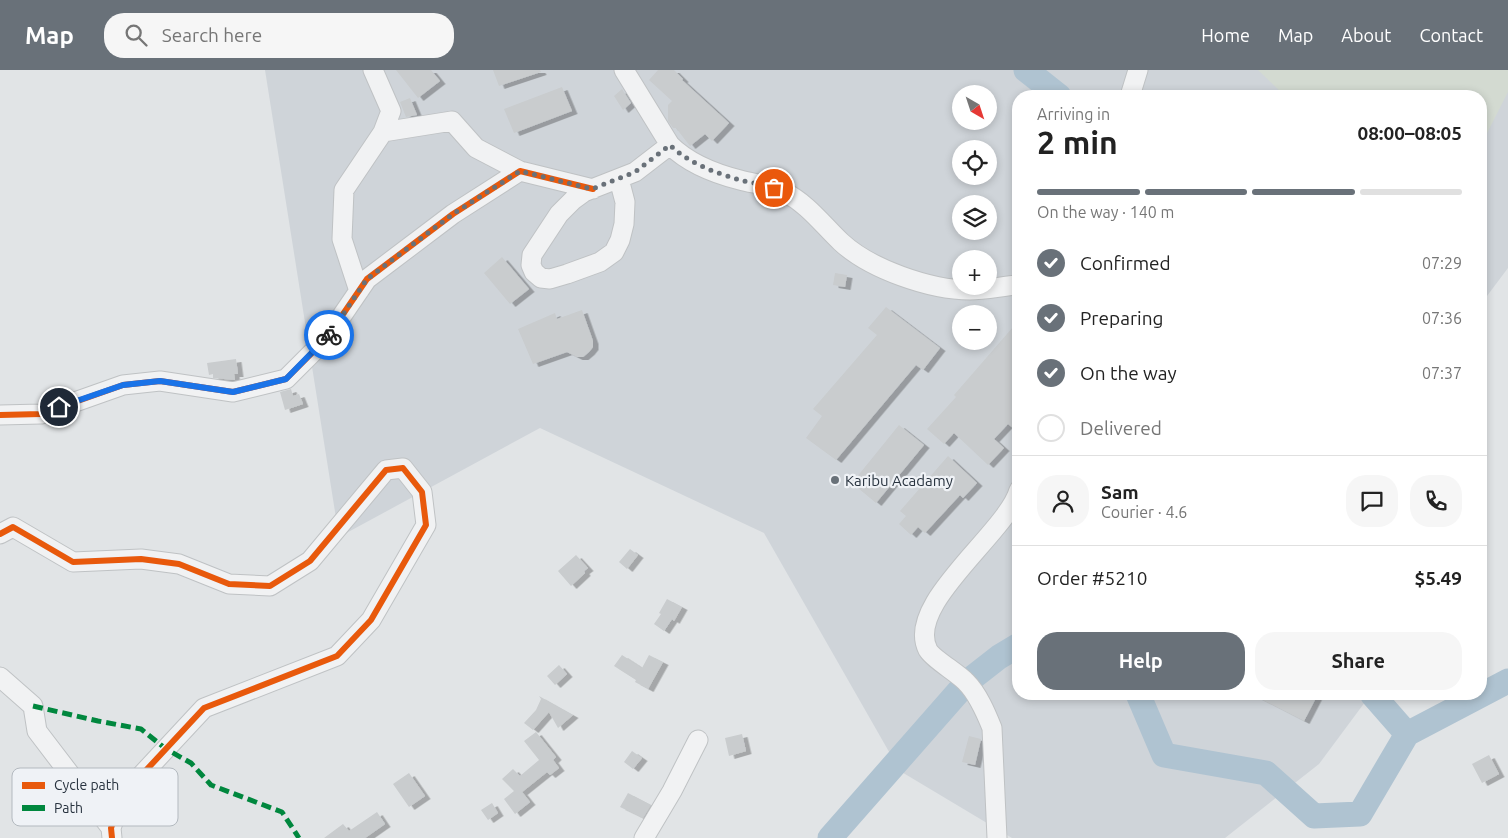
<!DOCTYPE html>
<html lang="en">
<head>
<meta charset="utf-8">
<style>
	:root { --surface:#fff; --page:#f6f6f6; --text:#222; --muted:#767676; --line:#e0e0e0; --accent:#697179 }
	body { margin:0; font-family:Ubuntu,sans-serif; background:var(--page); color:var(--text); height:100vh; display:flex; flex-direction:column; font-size:19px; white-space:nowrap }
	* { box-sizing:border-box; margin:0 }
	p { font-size:16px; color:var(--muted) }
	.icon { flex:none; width:28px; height:28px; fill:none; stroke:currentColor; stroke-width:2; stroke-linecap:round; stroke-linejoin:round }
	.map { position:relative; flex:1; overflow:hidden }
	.panel { position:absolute; left:1012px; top:20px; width:475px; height:610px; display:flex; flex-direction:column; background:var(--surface); border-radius:20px; box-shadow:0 2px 8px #0003 }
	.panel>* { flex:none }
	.needle { width:32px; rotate:141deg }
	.buttons { position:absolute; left:952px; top:15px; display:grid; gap:10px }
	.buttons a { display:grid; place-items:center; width:45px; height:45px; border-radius:50%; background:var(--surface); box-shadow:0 2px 8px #0003; font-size:25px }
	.pin { position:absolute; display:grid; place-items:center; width:42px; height:42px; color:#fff; margin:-21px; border:2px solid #fff; border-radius:50%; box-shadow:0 1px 5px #0007 }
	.courier { position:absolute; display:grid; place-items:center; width:50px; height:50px; margin:-25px; border:4px solid #1a73e8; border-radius:50%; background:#fff; color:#222; box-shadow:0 1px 6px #0007 }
	.head em { font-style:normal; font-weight:700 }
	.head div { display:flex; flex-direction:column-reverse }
	.head { display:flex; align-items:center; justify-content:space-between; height:85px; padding:0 25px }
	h1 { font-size:32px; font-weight:700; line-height:38px }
	.bar { display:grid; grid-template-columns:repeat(4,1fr); gap:8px 5px; align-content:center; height:60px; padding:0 25px }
	.bar i { height:6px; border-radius:4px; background:var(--line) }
	.bar .active { background:var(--accent) }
	.bar p { grid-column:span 4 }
	.line { display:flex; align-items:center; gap:12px; padding:0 25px; border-top:1px solid var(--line) }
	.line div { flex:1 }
	.round { display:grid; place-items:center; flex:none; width:52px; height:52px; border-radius:20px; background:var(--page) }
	ol { padding:0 25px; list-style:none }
	li { display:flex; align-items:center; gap:15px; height:55px }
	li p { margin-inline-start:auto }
	li .icon { padding:5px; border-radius:50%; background:var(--accent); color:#fff; stroke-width:4 }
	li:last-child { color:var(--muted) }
	li i { width:28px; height:28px; border:2px solid var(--line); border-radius:50% }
	.action { display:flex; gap:10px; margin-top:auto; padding:10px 25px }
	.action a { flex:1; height:58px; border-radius:20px; background:var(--accent); color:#fff; font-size:20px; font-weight:700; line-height:58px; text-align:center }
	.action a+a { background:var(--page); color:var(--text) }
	header { display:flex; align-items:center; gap:30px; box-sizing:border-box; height:70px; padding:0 25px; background:var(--accent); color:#fff }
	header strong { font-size:24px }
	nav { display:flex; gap:28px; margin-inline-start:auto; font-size:18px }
	.search { width:350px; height:45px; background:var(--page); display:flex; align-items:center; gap:12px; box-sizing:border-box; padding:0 18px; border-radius:20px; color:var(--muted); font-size:19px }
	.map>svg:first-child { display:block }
	.built { fill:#cfd4d9; fill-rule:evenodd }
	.green { fill:#d3dad1 }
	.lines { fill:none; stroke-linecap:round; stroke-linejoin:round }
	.river { stroke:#afc3d1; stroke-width:25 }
	.building { fill:#c9ccce; filter:url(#shadow) }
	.minor-casing { stroke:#bfc2c4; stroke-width:21 }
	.minor { stroke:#f1f2f3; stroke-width:19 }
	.quiet { stroke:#00873e; stroke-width:5; stroke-dasharray:10 5; stroke-linecap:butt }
	.cycleway-casing { stroke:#eff2f6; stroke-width:9 }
	.cycleway { stroke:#e8590c; stroke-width:6 }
	.done { stroke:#697179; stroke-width:5; stroke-dasharray:0 9 }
	.route { stroke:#1a73e8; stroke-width:6 }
	.poi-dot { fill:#697179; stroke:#eff2f6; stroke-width:2 }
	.labels { text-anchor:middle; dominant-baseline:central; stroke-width:4.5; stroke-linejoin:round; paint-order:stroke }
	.poi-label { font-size:15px; fill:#28333f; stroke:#eff2f6; text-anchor:start }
	.key { fill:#eff2f6; stroke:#b3b9bf; stroke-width:1 }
	.key-label { font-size:14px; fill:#28333f }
</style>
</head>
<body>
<header>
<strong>Map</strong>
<div class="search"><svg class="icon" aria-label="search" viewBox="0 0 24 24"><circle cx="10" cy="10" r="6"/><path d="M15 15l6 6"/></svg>Search here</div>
<nav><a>Home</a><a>Map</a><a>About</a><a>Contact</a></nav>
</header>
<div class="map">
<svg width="1508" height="768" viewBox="0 0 1508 768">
	<defs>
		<filter id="shadow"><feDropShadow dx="5.5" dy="3" stdDeviation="0" flood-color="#0004"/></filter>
	</defs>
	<rect width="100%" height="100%" fill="#e1e4e6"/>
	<path class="built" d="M265,0h1243v198l-27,36v-208h-462v598h352l-52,70 -94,74h-213l-112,-67 -136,-238 -224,-105 -201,109zM961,24h28v27h-28zM961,79h28v27h-28zM961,134h28v27h-28zM961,189h28v27h-28zM961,244h28v27h-28z"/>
	<path class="green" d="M1258,0h250v22l-27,53v-49h-196z"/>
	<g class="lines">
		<path class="river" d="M1026,0l33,26
			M1138,624l26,61 102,18 48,43 46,-2 47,-80 101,-53
			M1372,624l35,40
			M830,768l137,-156 32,-25 20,-12"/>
	</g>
	<path class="building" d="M396,0h35l9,11 -22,17z
		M493,0h47l1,2 -42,14z
		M658,0h16l9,9 -1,1 47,43 -17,18 -7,-7 -15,12 -14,-18h-3l-5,-7v-16l4,-4 -23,-21z
		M562,17l10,24 -58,22 -10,-24z
		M622,19l9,14 -8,7 -9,-14z
		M410,28l7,17 -11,2 -6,-15z
		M502,187l27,32 -19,15 -26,-31z
		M835,203l12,2 -2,12 -12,-2z
		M886,237l54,41 -17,22 -7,-5 -80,95 -30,-22 16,-22 -9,-7 64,-74 -9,-7z
		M582,240l11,31v6l-4,5 -6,5h-6l-10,-5 -34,12 -15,-35 37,-16 2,6z
		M1019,250v100l-6,8 -5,-4 -14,15 10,9 -16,17 -34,-32 -10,11 -17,-15 29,-32 -2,-2z
		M236,289l2,15h-4l1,6 -22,-2v-4l-4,1 -2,-12z
		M291,319l2,7 6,-2 4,10 -18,6 -5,-18z
		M899,355l25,20 -48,58 -24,-20z
		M948,386l29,27 -14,15 -3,-3 -35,38 -7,-6 -7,8 -12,-11 7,-8 -6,-5z
		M630,479l8,6 -11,14 -8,-7z
		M576,485l12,13 -4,3 1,2 -14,13 -13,-15z
		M667,529l15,8 -8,14 -2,-2 -8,12 -10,-7 7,-10 -2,-1z
		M622,585l20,13 7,-13 14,7 -15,27 -13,-7 1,-2 -22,-14z
		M559,595l8,9 -12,11 -8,-9z
		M1251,624h67l-14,27z
		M539,626l16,9 18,10 -15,13 -9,-16 -16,18 -9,-7 12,-13 5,-11z
		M536,662l20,25 -3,3 6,8 -9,7 -3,-3 -25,20 8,10 -15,12 -11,-15 10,-8 -12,-12 11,-10 7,7 19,-16 -15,-19z
		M742,664l4,17 -17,5 -4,-18z
		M969,666l12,3 -6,26 -13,-3z
		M632,681l10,7 -9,11 -9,-7z
		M1489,685l10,19 -17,9 -10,-19z
		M409,703l16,23 -16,11 -16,-23z
		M628,723l23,12 -8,13 -23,-11z
		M492,733l6,10 -10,7 -7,-10z
		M377,742l8,12 -20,14h-41l19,-14 6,7z"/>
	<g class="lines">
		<defs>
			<path id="minor" d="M373,0l18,41 -8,21
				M624,0l46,75c18,18 46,29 70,35 15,4 30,5 44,12 24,12 38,32 57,50 29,27 89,48 129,48 16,0 33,-4 49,-5
				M1130,26l8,-26
				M619,109l6,23 -1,22 -4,16 -6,12 -14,10 -33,12 -17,5 -9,-1 -7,-6 -3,-7 1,-10 27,-41 14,-14 11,-8 51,-20 35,-27
				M359,221l-17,-52 2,-49 39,-58 69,-11 24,27 44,23
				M0,345l41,-1 82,-29 37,-4 73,11 53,-13 40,-40 41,-60 86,-65 67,-43 73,18
				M0,464l13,-7 60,35 68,-3 38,5 50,20 41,2 40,-25 76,-91 17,-2 19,24 4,33 -55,95 -34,36 -133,52 -81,87 -12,33 1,10
				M0,607l33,29 4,25 74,97
				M644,768l28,-47 26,-51
				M997,768l-5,-110c-6,-15 -14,-34 -26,-46 -8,-9 -33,-23 -38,-32 -24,-46 79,-117 91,-160"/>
		</defs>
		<use href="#minor" class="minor-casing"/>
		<use href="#minor" class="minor"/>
		<path class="quiet" d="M33,636l65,15 43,8 25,20 25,14 20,22 71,27 17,26"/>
		<defs>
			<path id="cycleway" d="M0,345l41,-1 82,-29 37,-4 73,11 53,-13 40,-40 41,-60 86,-65 67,-43 73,18
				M0,464l13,-7 60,35 68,-3 38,5 50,20 41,2 40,-25 76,-91 17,-2 19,24 4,33 -55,95 -34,36 -133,52 -81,87 -12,33 1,10"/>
		</defs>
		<use href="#cycleway" class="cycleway-casing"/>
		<use href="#cycleway" class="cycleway"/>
	</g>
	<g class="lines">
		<path class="done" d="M329,265l38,-56 86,-65 67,-43 72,18 43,-17 35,-27c18,18 46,28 70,35 11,3 23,4 34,8"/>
		<path class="route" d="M59,337l64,-22 37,-4 73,11 53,-13 43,-44"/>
	</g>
	<circle class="poi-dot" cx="835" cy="410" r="5"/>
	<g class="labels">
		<g class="poi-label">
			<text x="845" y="410">Karibu Acadamy</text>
		</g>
	</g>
	<rect x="12" y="698" width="166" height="58" rx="8" class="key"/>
	<rect x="22" y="712" width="23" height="7" fill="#e8590c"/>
	<rect x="22" y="735" width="23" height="6" fill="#00873e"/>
	<g class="key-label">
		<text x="54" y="720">Cycle path</text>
		<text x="54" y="743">Path</text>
	</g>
</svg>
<div class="buttons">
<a><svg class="needle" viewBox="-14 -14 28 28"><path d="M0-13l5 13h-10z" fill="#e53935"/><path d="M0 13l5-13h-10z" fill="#767676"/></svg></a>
<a><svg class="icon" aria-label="locate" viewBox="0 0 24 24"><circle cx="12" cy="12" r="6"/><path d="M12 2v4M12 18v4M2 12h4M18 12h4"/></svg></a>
<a><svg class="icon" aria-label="layers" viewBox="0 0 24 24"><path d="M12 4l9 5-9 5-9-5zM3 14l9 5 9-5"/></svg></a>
<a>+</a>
<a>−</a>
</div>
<div class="pin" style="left:774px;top:118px;background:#ea580c"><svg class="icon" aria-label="bag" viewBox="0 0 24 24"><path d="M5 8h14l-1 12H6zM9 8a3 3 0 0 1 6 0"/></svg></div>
<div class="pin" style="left:59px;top:337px;background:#1f2937"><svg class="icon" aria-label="home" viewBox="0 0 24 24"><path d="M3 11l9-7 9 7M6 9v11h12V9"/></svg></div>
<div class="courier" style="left:329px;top:265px"><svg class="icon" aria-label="bike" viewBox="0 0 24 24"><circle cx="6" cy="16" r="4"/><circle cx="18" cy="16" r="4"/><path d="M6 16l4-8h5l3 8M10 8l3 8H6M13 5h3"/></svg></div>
<section class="panel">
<div class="head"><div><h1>2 min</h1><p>Arriving in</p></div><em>08:00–08:05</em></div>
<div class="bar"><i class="active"></i><i class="active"></i><i class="active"></i><i></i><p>On the way · 140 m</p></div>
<ol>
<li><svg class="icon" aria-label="check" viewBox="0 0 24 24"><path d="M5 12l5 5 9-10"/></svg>Confirmed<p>07:29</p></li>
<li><svg class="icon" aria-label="check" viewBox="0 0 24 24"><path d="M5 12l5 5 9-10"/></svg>Preparing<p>07:36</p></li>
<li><svg class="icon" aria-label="check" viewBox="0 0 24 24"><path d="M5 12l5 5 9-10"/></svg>On the way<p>07:37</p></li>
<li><i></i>Delivered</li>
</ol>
<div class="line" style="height:90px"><a class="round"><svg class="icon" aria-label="person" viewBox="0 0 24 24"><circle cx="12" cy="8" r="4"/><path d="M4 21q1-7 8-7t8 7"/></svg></a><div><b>Sam</b><p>Courier · 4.6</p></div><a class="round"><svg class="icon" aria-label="chat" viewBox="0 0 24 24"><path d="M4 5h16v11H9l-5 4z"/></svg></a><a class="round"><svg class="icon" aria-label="phone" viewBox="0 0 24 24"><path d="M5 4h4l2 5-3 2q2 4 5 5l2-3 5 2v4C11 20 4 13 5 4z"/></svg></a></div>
<div class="line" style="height:65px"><div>Order #5210</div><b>$5.49</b></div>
<div class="action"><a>Help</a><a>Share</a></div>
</section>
</div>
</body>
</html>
